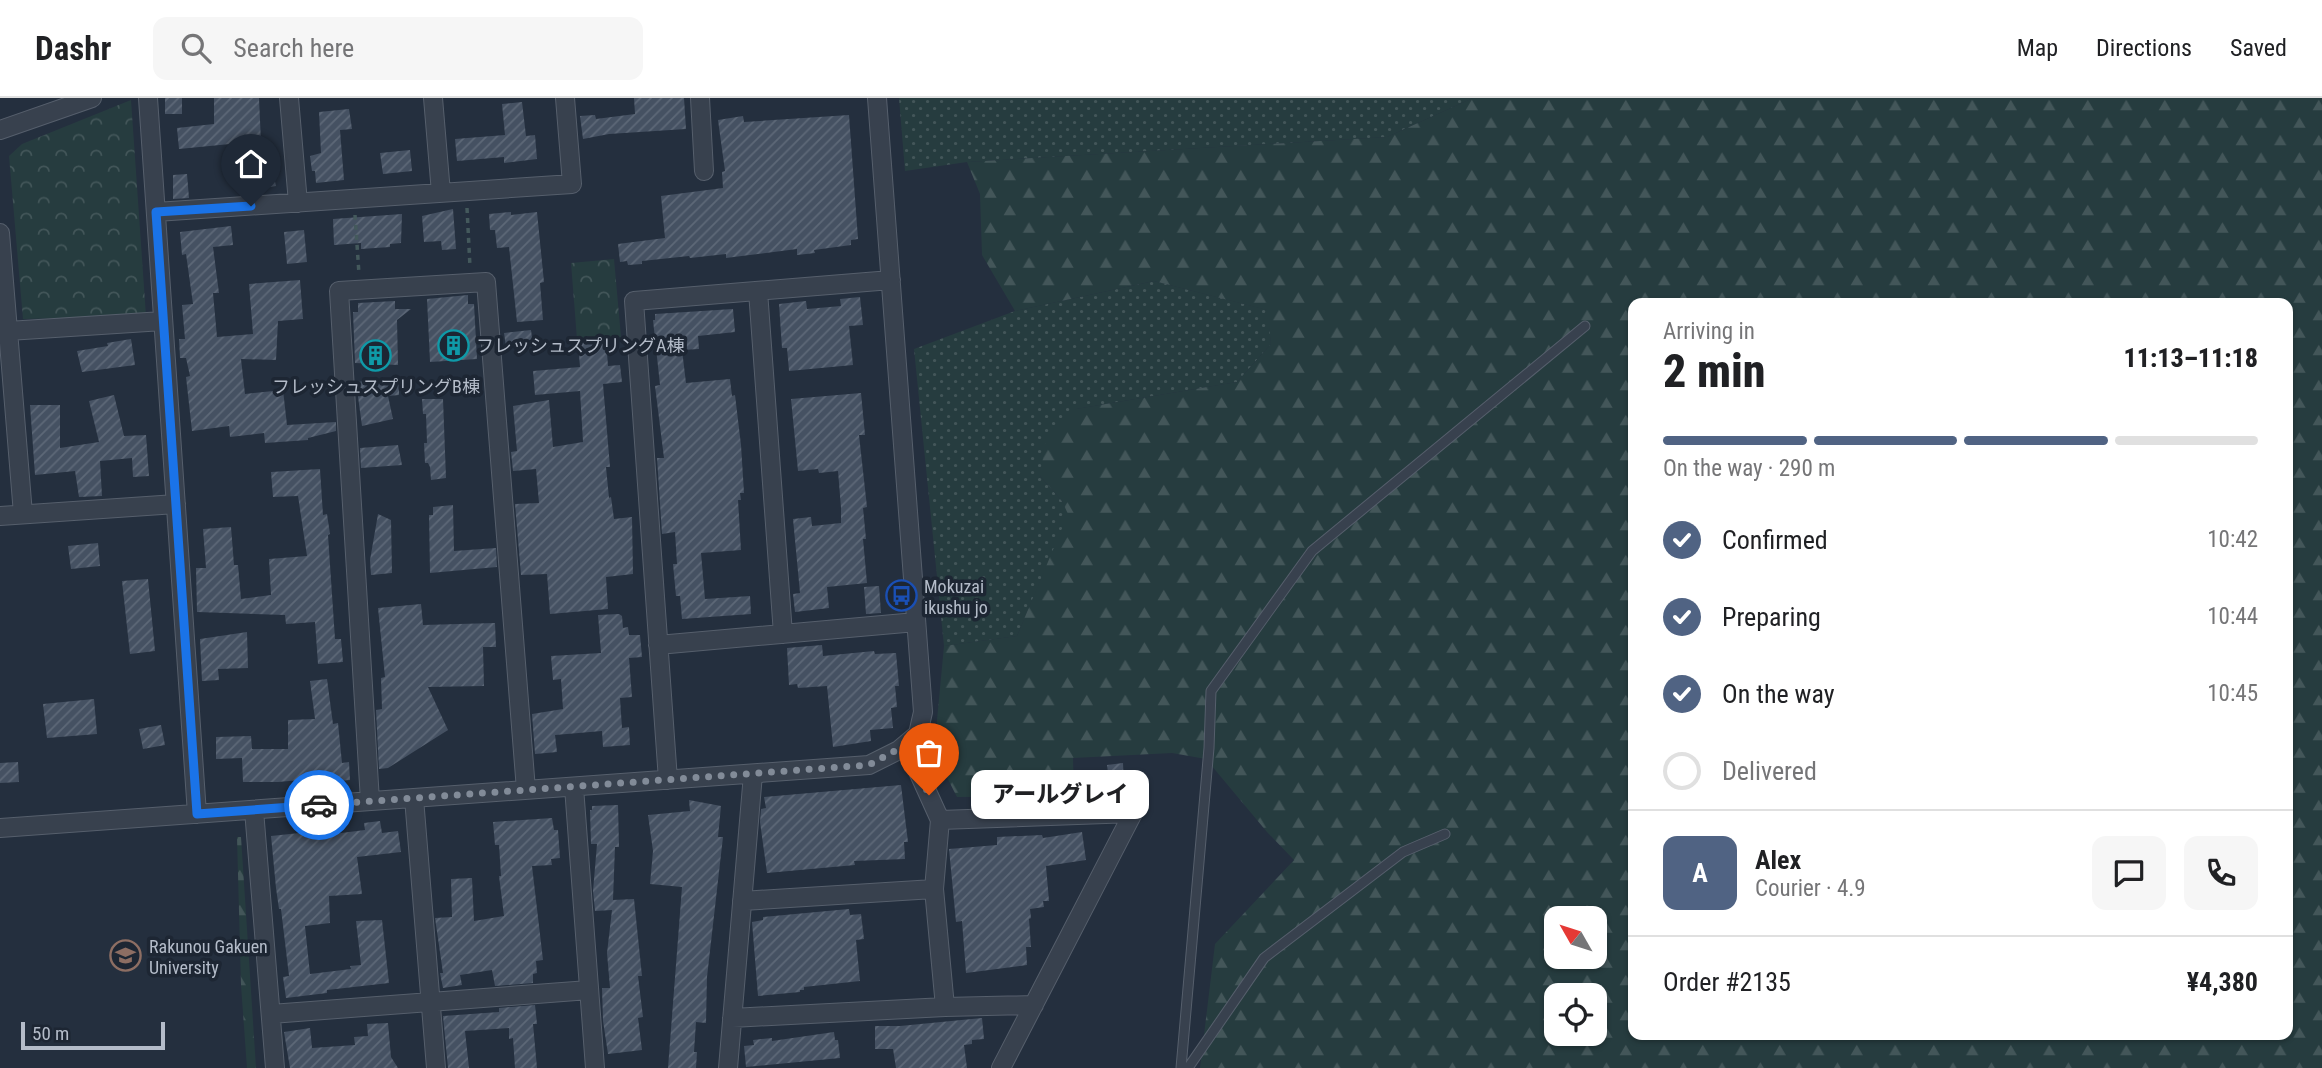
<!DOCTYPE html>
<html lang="en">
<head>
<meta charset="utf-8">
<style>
	:root { --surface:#fff; --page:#f6f6f6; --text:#202124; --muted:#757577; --line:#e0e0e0; --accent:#506383 }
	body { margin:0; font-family:"Roboto Condensed","Noto Sans JP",sans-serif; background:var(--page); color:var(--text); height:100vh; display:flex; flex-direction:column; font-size:26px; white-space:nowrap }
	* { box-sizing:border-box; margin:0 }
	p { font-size:23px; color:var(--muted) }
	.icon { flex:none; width:38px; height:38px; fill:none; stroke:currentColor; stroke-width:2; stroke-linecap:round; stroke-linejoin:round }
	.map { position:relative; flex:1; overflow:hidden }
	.drawer { position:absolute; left:1628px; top:200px; width:665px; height:742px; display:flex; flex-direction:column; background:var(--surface); border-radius:14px; box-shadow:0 2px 5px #0004 }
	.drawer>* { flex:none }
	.needle { width:46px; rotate:309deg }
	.tools { position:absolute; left:1544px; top:808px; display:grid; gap:14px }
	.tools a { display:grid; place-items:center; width:63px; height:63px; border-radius:14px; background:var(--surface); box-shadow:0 2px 5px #0004; font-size:35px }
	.scale { position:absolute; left:21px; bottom:18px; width:144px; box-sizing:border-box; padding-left:7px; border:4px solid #b4bcc9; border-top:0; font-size:19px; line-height:24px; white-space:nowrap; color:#b4bcc9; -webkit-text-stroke:5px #1d2633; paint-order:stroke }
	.pin { position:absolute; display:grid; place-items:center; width:60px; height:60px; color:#fff; margin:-72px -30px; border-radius:50% 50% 50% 0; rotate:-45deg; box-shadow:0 0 7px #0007 }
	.pin .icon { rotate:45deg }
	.courier { position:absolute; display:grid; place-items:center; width:70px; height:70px; margin:-35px; border:5px solid #1a73e8; border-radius:50%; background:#fff; color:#222; box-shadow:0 2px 9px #0007 }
	.bubble { position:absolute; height:49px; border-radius:14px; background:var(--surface); box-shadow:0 2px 5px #0004; font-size:23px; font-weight:800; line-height:49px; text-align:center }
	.summary em { font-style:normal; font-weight:800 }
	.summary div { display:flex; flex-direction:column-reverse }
	.summary { display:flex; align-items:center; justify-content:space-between; height:119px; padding:0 35px }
	h1 { font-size:46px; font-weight:800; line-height:52px }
	.bar { display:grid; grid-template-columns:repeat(4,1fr); gap:10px 7px; align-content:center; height:84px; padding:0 35px }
	.bar i { height:9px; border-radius:5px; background:var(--line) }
	.bar .current { background:var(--accent) }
	.bar p { grid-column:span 4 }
	.line { display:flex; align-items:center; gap:18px; padding:0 35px; border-top:2px solid var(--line) }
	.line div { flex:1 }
	.round { display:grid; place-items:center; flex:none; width:74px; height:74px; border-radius:14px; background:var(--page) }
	ol { padding:0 35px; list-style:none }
	li { display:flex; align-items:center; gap:21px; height:77px }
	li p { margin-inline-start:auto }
	li .icon { padding:7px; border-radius:50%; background:var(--accent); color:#fff; stroke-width:4 }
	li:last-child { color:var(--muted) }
	li i { width:38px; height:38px; border:4px solid var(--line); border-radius:50% }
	header { display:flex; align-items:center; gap:42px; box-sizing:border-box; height:98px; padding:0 35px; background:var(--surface); border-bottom:2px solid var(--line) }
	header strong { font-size:33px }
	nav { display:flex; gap:38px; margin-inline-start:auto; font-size:24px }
	.search { width:490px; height:63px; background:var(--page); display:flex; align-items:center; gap:18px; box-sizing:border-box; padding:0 24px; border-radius:14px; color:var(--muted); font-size:26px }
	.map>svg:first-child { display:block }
	.grass { fill:url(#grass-dots) }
	.forest { fill:url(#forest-firs); fill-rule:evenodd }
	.park { fill:url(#park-crowns) }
	.building { fill:url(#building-hatch) }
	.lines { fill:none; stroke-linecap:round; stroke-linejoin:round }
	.lane-casing { stroke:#565f6c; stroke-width:11 }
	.street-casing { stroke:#565f6c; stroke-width:20 }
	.path { stroke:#44595c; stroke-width:3.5; stroke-dasharray:5 5; stroke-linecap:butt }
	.lane { stroke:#38414e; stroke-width:9 }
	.street { stroke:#38414e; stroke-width:18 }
	.done { stroke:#828b98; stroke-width:7; stroke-dasharray:0 12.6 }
	.route { stroke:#1a73e8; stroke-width:9 }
	.labels { text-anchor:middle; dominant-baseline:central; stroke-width:7; stroke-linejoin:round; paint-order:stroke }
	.poi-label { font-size:18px; fill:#b4bcc9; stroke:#1d2633; text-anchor:start }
</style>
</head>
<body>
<header>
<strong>Dashr</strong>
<div class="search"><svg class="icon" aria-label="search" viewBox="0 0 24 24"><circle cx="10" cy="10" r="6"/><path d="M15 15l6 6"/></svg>Search here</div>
<nav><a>Map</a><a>Directions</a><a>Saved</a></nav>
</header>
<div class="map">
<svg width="2322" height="970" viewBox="0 0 2322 970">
	<defs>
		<pattern id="grass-dots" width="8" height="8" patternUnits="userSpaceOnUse" patternTransform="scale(1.75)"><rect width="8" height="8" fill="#263c3f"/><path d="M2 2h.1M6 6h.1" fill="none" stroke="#435659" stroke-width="1.8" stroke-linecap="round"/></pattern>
		<pattern id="forest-firs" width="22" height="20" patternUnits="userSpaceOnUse" patternTransform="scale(1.75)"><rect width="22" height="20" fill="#263c3f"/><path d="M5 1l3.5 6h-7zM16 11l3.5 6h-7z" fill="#435659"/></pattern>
		<pattern id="park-crowns" width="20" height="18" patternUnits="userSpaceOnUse" patternTransform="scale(1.75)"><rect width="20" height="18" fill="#263c3f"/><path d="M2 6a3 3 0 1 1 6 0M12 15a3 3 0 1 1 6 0" fill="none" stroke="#435659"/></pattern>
		<pattern id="building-hatch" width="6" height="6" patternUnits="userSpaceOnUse" patternTransform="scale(1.75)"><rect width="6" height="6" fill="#455162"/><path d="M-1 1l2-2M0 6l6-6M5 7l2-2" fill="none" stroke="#5d6877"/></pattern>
	</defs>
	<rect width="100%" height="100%" fill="#242f3e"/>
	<path class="grass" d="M899,0h574l-86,39 -420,25 -62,9z
		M1154,183l114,29 3,34 -34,38 -161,27 -36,67 22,25 7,13 -52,122 -73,10 -30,-297 101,-38z"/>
	<path class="forest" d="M1473,0h849v970h-1122l15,-124 79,-84 -27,-28 -61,-73 -34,-6 -99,5 1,38 -117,1 -23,-45 10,-106 73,-10 51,-122 -6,-13 -22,-25 6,-38 30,-29 161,-27 34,-38 -4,-34 -113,-29 -139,30 -33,-56 -2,-61 -13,-32 420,-25zM1633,205h654v731h-654zM1556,821h38v38h-38zM1556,898h38v38h-38z
		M237,739h4l15,231h-9l-6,-83z"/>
	<path class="park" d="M131,2l15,216 -123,3 -14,-163 13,-12z
		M614,161l7,78 -44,2 -6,-76z"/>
	<path class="building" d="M165,0h17v16h-17z
		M214,0h45l3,66 9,-2 5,24 -38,7 -8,-49 -51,5 -2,-21 37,-4z
		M634,0h50l2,31 -77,5 -26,5 -3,-23 15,-1 1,4 39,-5z
		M522,4l4,34 9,-1 2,24 -33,4v-6l-47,4 -2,-22 50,-4 -3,-31z
		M349,11l3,20 -12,1 4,50 -28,3 -1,-12h-3l-2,-15 11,-3 -2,-41z
		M849,17l9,124 -7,1v5l-37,5 1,3 -18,2v-6l-71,9v-4l-36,4 -1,-2 -47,5v3l-14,1 -1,-4 -7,1 -2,-18 47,-6 -4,-42 62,-8 -1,-16 3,-1 -7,-51 25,-4 1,6z
		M410,52l2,21 -29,3 -3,-21z
		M187,76l2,24 -16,1v-24z
		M453,111l3,40 -14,1 -1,-9 -17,1 -2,-26z
		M511,114v3l26,-3 7,70 -4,1 3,37 -26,2 -8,-75 -12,1 -2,-18h-5l-1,-16z
		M402,116l-1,29 -11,1v3l-29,2v-6l-27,2 -1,-26z
		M231,128l2,19 -20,2 6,46h-6l4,44 36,-3 -4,-50 51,-4 3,39 -25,2 -2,39 -35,-1 4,35 38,-4 4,35 49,-3v9l-28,7v2l-43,3 -1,-10 -34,4 -1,-11 -37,5 -6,-54 4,-1 -4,-18h-6l-1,-19h6l-3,-34 11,-1 -7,-50 -4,1 -2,-23z
		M304,132l3,32 -20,2 -3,-32z
		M468,197v9h6l3,55 -47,3 -3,-63z
		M860,199l3,28 -14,1 4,39 -64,6 -2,-23h-5l-3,-44 27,-3 1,8 34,-3 -1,-7z
		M395,203v8h16l-14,11 1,45 -43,-2 -2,-51h5v-9z
		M733,211l2,23 -37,4 1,13 -17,1 4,33 44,-4 2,17 3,-1 6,50 3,48h-4l1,7h-3l3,50 -40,3 4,46 45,-3 1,18 -69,5 -2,-23h-4l-3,-32h4l-2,-32 -13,2 -5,-76h7l-9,-72 5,-1 -7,-65h2v-6z
		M531,232l2,15 -27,2 -2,-14z
		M131,241l4,26 -53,7 -5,-21 31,-5 -1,-3z
		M606,242l2,26 12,-1 2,17 -19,2 7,83h-4l3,31 2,-1 3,22 18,-2 1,57 -27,3 2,32 -58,5 -3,-40 -26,1 -6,-71 24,-1 -3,-34 -23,2 -2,-19 6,-1 -4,-45 36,-6 4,47 30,-5 -3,-51 -45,4 -2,-24 47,-4 -2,-24z
		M399,280v17l-11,1 5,23 -31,7 -6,-44z
		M861,295l4,42h-6l8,72 -4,1 3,31h-3l4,44 -40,4 2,21 -34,4 -2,-18 7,-1 -7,-74 18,-2 1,9 29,-3v-15l-3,-37 -19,2 -1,-4 -20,2 -7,-72z
		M114,297l10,41 22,-1 3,41 -16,1 -1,-19 -32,3 2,35 -23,1 -4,-26 -40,4 -5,-70h30v43l39,-6 -10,-41z
		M422,301h21l3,79 -15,2 -1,-13 -2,-4h-3l-1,-20h3l-1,-29h-3z
		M398,347l4,20 -41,3 -1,-20z
		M320,371l3,46 4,-1 3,20 -2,1 7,104h6l2,23 -25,2 -3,-42 -29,2 -1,-9 -88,-3 -1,-44h10l-3,-39 28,-2 3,38h4l3,34 30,-4 -2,-36 38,-3 -9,-60 -25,1 -2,-25z
		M453,407l1,46 42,-3 1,19 -67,6 -1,-58h4v-8z
		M378,416l13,6 1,53 -21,2 -1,-15z
		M98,445l2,23 -29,3 -3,-23z
		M148,481l7,72 -25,3 -8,-73z
		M879,488l2,27 -15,1 -2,-27z
		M421,506l2,21 72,-2 1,24h-13l1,39 -56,1 20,43 -60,38 -9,1 -3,-59 6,-1 -1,-31 4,-1 -7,-69z
		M619,516l3,2 1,12 5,-1 1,8h11l2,22 -13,1 3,39 -12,1 2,30 7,-1 1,18 -27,2 -1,-16 -47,4 2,17 -22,2 -3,-40 31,-5 -2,-30 -8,1 -2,-24 50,-3 -3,-38z
		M247,534l1,36 -30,1 1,11 -17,1 -2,-42z
		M822,547l1,11 51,-5 1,3 21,-1 3,33h-4l2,21 -6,1 2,20 -23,2 1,11 -38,6 -6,-61 -29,2 -1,-4 -8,1 -2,-37z
		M327,581l6,45 5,-1 4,40 7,-1 1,18 -26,2 -1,-4 -45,4h-35l-1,-24 -26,1v-22l35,-1 1,13h36v-29l27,-1 -5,-38z
		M94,601l3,35 -50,4 -4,-34z
		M161,627l4,20 -22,4 -4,-20z
		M18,664l1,20 -19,1v-20z
		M1123,665l1,23 -17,2 1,8 -18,3 -3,-23 21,-3 -1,-8z
		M901,687l7,57h-4l1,17 -51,2 1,4 -88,8 -7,-51 1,-13 5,-1 -2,-11z
		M689,702l32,6 -3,31h5l-16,140 -1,46 -10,-1 -2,30h3l-1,16h-28l14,-181 -32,-3 3,-33 -5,-36 42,-4z
		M618,707l1,42h-4l-2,53 21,-1 8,77h-4l5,41 -5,1 4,32 -34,4 -5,-33 -1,-33h8l-3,-35 5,-43 -17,1 -2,-20 4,-47h-6l-1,-34h2v-4z
		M552,720l2,12h4l2,28 -9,1 1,6 -20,1 11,94 -7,1 1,12 -4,1v9l-38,3 -3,-16 -32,5 2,10 -19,3 -3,-15h3l-8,-55 17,-1 -1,-38 21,-1 2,43 30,-5 -5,-40h2l-2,-31h-4l-2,-23z
		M380,723l2,12 16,-2 3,21 -44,5 5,37 -33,2 1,27 -25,3 5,48 41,-5 -1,-3 11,-1 -5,-44 26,-1 7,63 -62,7v3l-41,5 -3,-21 6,-1 -8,-67h-2l-3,-21 -5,-52 38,-4v5l56,-7 -1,-7z
		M1082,734l4,28 -40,6 3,35h-6l1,6 -14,2 1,9 -2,1 2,28h-5l1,18 -61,8 -4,-52 -6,1 -7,-73 48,-4v-8l45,-2 1,3z
		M849,811l1,6 11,-1 3,25 -8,1 4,41 -56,6v3h-4v2l-42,4 -6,-74 11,-2v-3z
		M535,907l2,19h-4l4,44h-22l-2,-30 -4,1v-11l-44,3 4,37h-21l-5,-52 56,-4v-4z
		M982,920l2,21 -12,1v4l-8,1 3,23h-71l-3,-19h-18v-23h25z
		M388,925l3,34 7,11h-108l-6,-36 26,-4 2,20 43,-3 -1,-8 14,-1 -1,-12z
		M834,934l1,8h3l2,18 -94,9 -2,-21 10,-1 -1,-5 19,-2v3z"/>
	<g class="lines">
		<defs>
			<path id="lane" d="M1181,970l28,-320 2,-57 101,-140 273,-225
				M1188,970l76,-110 139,-106 42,-18"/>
			<path id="street" d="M148,0l49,716
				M289,0l9,105
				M433,0l8,95
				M700,0l4,73
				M0,32l92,-32
				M156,114l416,-28 -7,-86
				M0,135l23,281
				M758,193l25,343
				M8,233l155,-10
				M0,418l176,-12
				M658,547l258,-23
				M906,647l34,75 -6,69 11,118
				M668,682l-34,-479 257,-21
				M574,689l21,281
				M414,700l22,270
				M370,703l-31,-510 147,-9 40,508
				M254,712l21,258
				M940,722l193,-7 -132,255
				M0,730l869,-63 30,-15 19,-16 5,-22 -46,-614
				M742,803l192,-12
				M271,916l318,-24
				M732,920l213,-11 89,-2
				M728,970l25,-294"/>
		</defs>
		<use href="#lane" class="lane-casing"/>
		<use href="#street" class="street-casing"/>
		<path class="path" d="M467,110l3,59
			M355,117l4,59"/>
		<use href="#lane" class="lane"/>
		<use href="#street" class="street"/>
	</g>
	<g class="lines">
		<path class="done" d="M319,707l550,-40 37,-20 23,50"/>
		<path class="route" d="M251,108l-95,6 41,602 122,-9"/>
	</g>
	<defs>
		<symbol id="building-ring" viewBox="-11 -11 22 22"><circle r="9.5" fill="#1d2633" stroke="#0f9aa8" stroke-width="1.5"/><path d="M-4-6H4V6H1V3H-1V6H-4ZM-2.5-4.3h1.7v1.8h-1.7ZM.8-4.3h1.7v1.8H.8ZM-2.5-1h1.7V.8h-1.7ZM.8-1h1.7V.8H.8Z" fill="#0f9aa8"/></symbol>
		<symbol id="bus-ring" viewBox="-11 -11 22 22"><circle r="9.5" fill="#1d2633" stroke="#1a4fb4" stroke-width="1.5"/><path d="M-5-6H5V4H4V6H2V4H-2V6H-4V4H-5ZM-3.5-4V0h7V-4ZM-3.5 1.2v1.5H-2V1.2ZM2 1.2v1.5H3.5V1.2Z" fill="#1a4fb4"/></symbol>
		<symbol id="university-ring" viewBox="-11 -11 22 22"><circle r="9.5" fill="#1d2633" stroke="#8d6e63" stroke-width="1.5"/><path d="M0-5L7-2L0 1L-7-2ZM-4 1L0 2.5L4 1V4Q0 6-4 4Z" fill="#8d6e63"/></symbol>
	</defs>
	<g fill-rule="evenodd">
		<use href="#building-ring" x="436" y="230" width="35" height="35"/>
		<use href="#building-ring" x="358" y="240" width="35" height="35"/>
		<use href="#bus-ring" x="884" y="480" width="35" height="35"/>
		<use href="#university-ring" x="108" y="840" width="35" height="35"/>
	</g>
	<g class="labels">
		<g class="poi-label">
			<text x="476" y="247">フレッシュスプリングA棟</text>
			<text x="376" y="288" text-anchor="middle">フレッシュスプリングB棟</text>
			<text x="924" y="488">Mokuzai<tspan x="924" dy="21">ikushu jo</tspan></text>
			<text x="149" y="848">Rakunou Gakuen<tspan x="149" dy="21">University</tspan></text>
		</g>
	</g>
</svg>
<div class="tools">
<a><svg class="needle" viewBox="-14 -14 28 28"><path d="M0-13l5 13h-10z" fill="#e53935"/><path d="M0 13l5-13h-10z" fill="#757577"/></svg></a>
<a><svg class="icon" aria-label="locate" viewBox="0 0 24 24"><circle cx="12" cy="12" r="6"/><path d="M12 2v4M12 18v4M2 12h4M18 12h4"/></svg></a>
</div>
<div class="scale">50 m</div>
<div class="pin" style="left:929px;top:697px;background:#ea580c"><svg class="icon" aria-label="bag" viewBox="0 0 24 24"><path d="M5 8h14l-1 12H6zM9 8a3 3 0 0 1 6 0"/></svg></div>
<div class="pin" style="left:251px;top:108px;background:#1f2937"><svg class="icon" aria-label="home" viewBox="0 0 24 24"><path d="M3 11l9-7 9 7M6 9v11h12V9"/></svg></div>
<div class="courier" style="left:319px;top:707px"><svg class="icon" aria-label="car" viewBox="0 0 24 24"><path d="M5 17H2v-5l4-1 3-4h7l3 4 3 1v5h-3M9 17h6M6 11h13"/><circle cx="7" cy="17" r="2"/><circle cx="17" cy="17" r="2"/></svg></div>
<div class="bubble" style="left:971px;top:672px;width:178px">アールグレイ</div>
<section class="drawer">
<div class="summary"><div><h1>2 min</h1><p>Arriving in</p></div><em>11:13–11:18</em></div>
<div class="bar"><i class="current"></i><i class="current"></i><i class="current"></i><i></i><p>On the way · 290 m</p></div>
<ol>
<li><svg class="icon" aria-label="check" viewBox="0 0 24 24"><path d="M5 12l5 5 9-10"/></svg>Confirmed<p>10:42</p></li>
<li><svg class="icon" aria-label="check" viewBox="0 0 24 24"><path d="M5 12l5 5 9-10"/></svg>Preparing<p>10:44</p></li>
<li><svg class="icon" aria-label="check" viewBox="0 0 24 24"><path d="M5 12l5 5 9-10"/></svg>On the way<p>10:45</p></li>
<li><i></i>Delivered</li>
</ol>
<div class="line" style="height:126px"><b class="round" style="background:var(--accent);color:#fff">A</b><div><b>Alex</b><p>Courier · 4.9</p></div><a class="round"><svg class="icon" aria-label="chat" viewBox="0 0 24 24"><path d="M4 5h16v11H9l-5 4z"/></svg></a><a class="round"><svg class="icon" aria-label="phone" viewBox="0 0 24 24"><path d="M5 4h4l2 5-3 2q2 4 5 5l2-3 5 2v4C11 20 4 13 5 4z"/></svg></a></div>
<div class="line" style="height:91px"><div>Order #2135</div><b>¥4,380</b></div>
</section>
</div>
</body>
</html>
